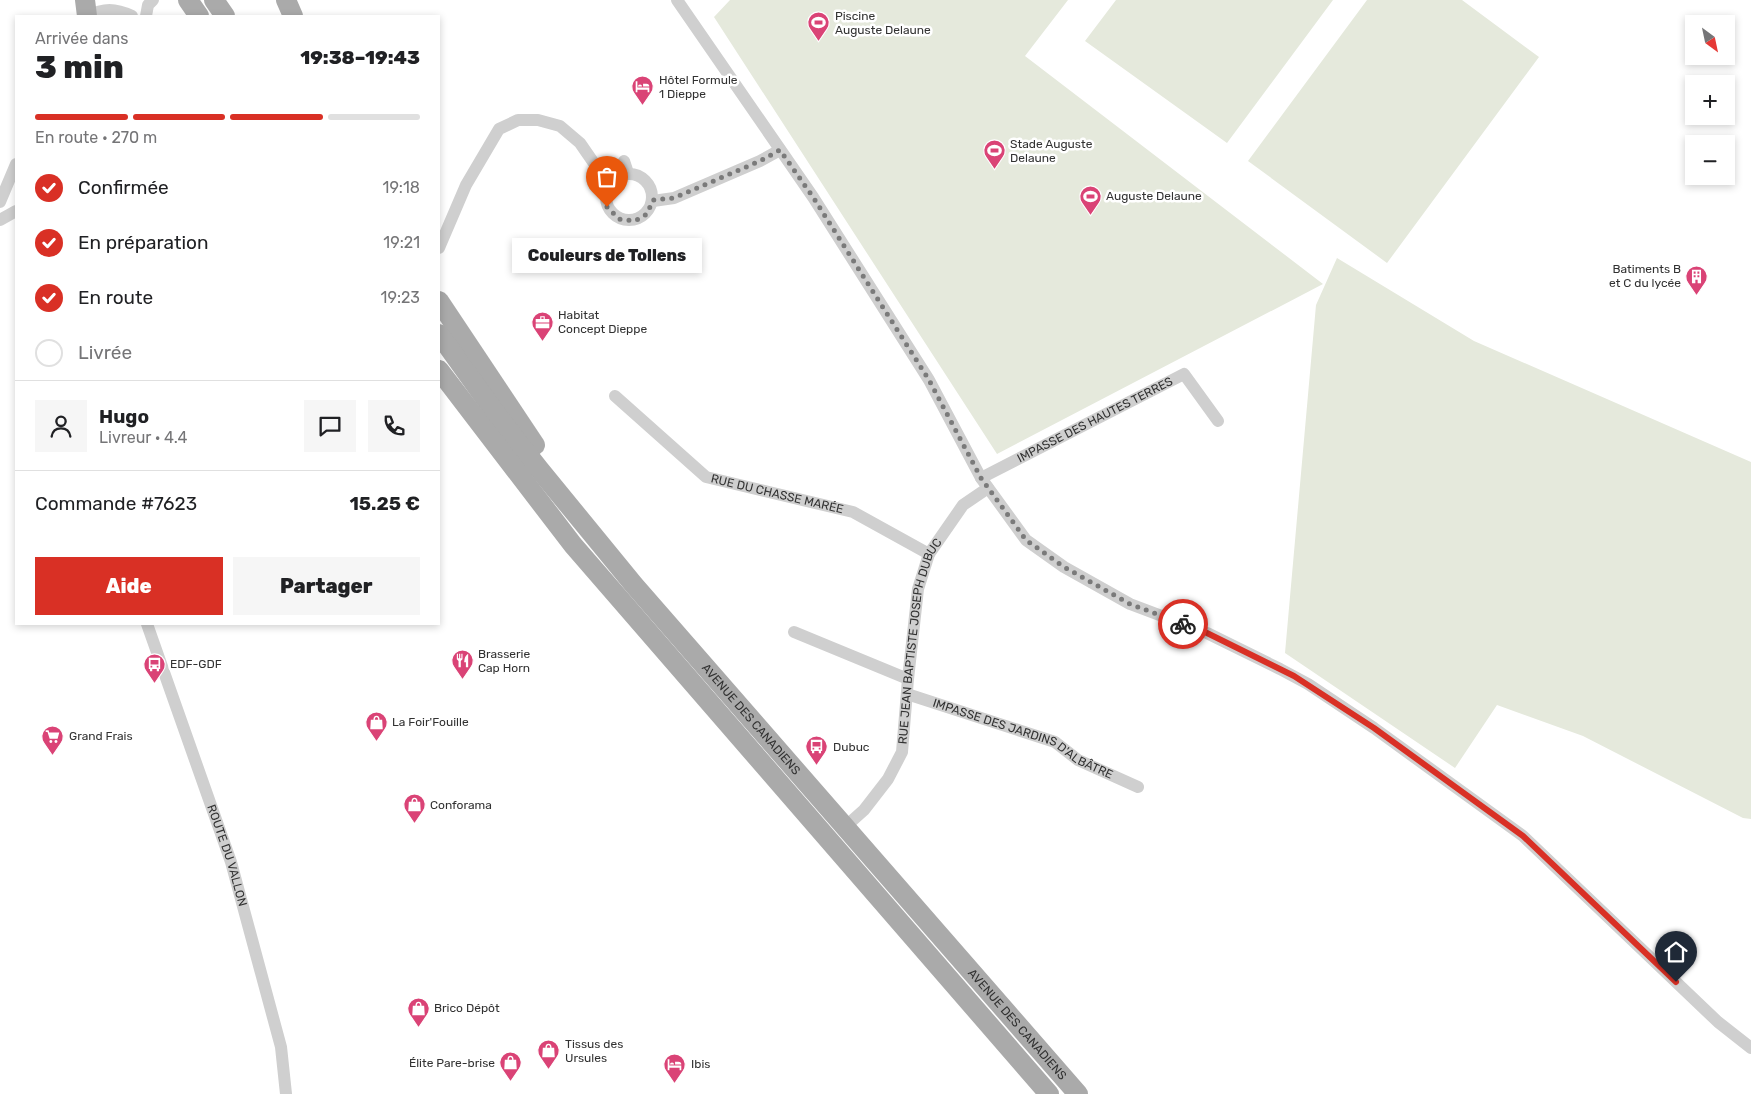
<!DOCTYPE html>
<html lang="fr">
<head>
<meta charset="utf-8">
<style>
	:root { --surface:#fff; --page:#f6f6f6; --text:#202124; --muted:#757577; --line:#e0e0e0; --accent:#d93025 }
	body { margin:0; font-family:Rubik,sans-serif; background:var(--page); color:var(--text); height:100vh; display:flex; flex-direction:column; font-size:19px; white-space:nowrap }
	* { box-sizing:border-box; margin:0 }
	p { font-size:16px; color:var(--muted) }
	.icon { flex:none; width:28px; height:28px; fill:none; stroke:currentColor; stroke-width:2; stroke-linecap:round; stroke-linejoin:round }
	.map { position:relative; flex:1; overflow:hidden }
	.drawer { position:absolute; left:15px; top:15px; width:425px; height:610px; display:flex; flex-direction:column; background:var(--surface); border-radius:0px; box-shadow:0 2px 8px #0003 }
	.drawer>* { flex:none }
	.needle { width:32px; rotate:147deg }
	.tools { position:absolute; left:1685px; top:15px; display:grid; gap:10px }
	.tools a { display:grid; place-items:center; width:50px; height:50px; border-radius:0px; background:var(--surface); box-shadow:0 2px 8px #0003; font-size:25px }
	.pin { position:absolute; display:grid; place-items:center; width:42px; height:42px; color:#fff; margin:-51px -21px; border-radius:50% 50% 50% 0; rotate:-45deg; box-shadow:0 0 5px #0007 }
	.pin .icon { rotate:45deg }
	.courier { position:absolute; display:grid; place-items:center; width:50px; height:50px; margin:-25px; border:4px solid #d93025; border-radius:50%; background:#fff; color:#222; box-shadow:0 1px 6px #0007 }
	.bubble { position:absolute; height:35px; border-radius:0px; background:var(--surface); box-shadow:0 2px 8px #0003; font-size:16px; font-weight:800; line-height:35px; text-align:center }
	.head em { font-style:normal; font-weight:800 }
	.head div { display:flex; flex-direction:column-reverse }
	.head { display:flex; align-items:center; justify-content:space-between; height:85px; padding:0 20px }
	h1 { font-size:32px; font-weight:800; line-height:38px }
	.bar { display:grid; grid-template-columns:repeat(4,1fr); gap:8px 5px; align-content:center; height:60px; padding:0 20px }
	.bar i { height:6px; border-radius:4px; background:var(--line) }
	.bar .current { background:var(--accent) }
	.bar p { grid-column:span 4 }
	.line { display:flex; align-items:center; gap:12px; padding:0 20px; border-top:1px solid var(--line) }
	.line div { flex:1 }
	.round { display:grid; place-items:center; flex:none; width:52px; height:52px; border-radius:0px; background:var(--page) }
	ol { padding:0 20px; list-style:none }
	li { display:flex; align-items:center; gap:15px; height:55px }
	li p { margin-inline-start:auto }
	li .icon { padding:5px; border-radius:50%; background:var(--accent); color:#fff; stroke-width:4 }
	li:last-child { color:var(--muted) }
	li i { width:28px; height:28px; border:2px solid var(--line); border-radius:50% }
	.button { display:flex; gap:10px; margin-top:auto; padding:10px 20px }
	.button a { flex:1; height:58px; border-radius:0px; background:var(--accent); color:#fff; font-size:20px; font-weight:800; line-height:58px; text-align:center }
	.button a+a { background:var(--page); color:var(--text) }
	.map>svg:first-child { display:block }
	.green { fill:#e5e9dc }
	.lines { fill:none; stroke-linecap:round; stroke-linejoin:round }
	.street { stroke:#cfcfcf; stroke-width:12 }
	.primary { stroke:#aaa; stroke-width:20 }
	.done { stroke:#7a7a7a; stroke-width:5; stroke-dasharray:0 9 }
	.route { stroke:#d93025; stroke-width:6 }
	.labels { text-anchor:middle; dominant-baseline:central; stroke-width:5; stroke-linejoin:round; paint-order:stroke }
	.poi-label { font-size:12px; fill:#323232; stroke:#fff; text-anchor:start }
	.street-label { font-size:12px; fill:#323232; stroke:#fff }
</style>
</head>
<body>
<div class="map">
<svg width="1751" height="1094" viewBox="0 0 1751 1094">
	<rect width="100%" height="100%" fill="#fff"/>
	<path class="green" d="M730,0h338l-43,56 298,228 -326,170 -283,-437z
		M1116,0h217l-106,143 -142,-102z
		M1367,0h95l77,57 -152,206 -139,-102z
		M1337,258l137,83 277,121v357l-8,-1 -160,-82 -86,-31 -42,63 -170,-115 31,-348z"/>
	<g class="lines">
		<g class="street">
			<path d="M677,0l136,197 116,183 52,98 45,62 38,27 66,37 77,29 73,36 28,15 66,44 149,108 195,186 33,26"/>
			<path d="M87,16c17,-8 28,-8 45,0"/>
			<path d="M146,16l2,-11 5,-5"/>
			<path d="M624,161l4,12"/>
			<circle cx="629" cy="197" r="23"/>
			<path d="M653,201l21,-3 86,-37 20,-11"/>
			<path d="M0,202l16,-38"/>
			<path d="M0,220l16,-9"/>
			<path d="M439,248l27,-63 33,-56 19,-9h20l22,6 20,17 29,42"/>
			<path id="s1" d="M615,396l91,81 147,35 76,42"/>
			<path id="s2" d="M981,478l203,-104 34,47"/>
			<path id="s3" d="M147,624l84,238 50,185 5,47"/>
			<path d="M794,632l114,47"/>
			<path id="s4" d="M907,694l148,48 23,18 60,27"/>
			<path id="s5" d="M845,827l19,-17 24,-31 14,-27 6,-73 10,-90 11,-35 34,-49 25,-17"/>
		</g>
		<g class="primary">
			<path d="M85,0l2,16"/>
			<path d="M188,0l11,16"/>
			<path d="M214,0l11,16"/>
			<path d="M286,0l7,16"/>
			<path d="M439,301l96,144"/>
			<path id="s6" d="M439,334l63,88 37,47 95,116 444,509"/>
			<path d="M439,370l134,175 476,549"/>
		</g>
	</g>
	<g class="lines">
		<path class="done" d="M607,207l12,12 16,2 12,-7 6,-14 21,-2 86,-37 20,-11 33,47 116,183 52,98 45,62 38,27 66,37 53,20"/>
		<path class="route" d="M1183,624l24,9 87,43 80,52 149,108 153,146"/>
	</g>
	<defs>
		<symbol id="stadium-pin" viewBox="-11 -11 22 30"><path d="M0 17L-7.5 6A9.5 9.5 0 1 1 7.5 6Z" fill="#da4376" stroke="#fff"/><path d="M0-5a6.5 5 0 1 0 0 10a6.5 5 0 1 0 0-10ZM-3.5-1.8h7v3.6h-7Z" fill="#fff"/></symbol>
		<symbol id="hotel-pin" viewBox="-11 -11 22 30"><path d="M0 17L-7.5 6A9.5 9.5 0 1 1 7.5 6Z" fill="#da4376" stroke="#fff"/><path d="M-6-4.5h1.5V1H6V5H4.5V3h-9V5H-6ZM-4 0a1.8 1.8 0 1 1 3.6 0ZM.5 0V-2.5h3Q6-2.5 6 0Z" fill="#fff"/></symbol>
		<symbol id="building-pin" viewBox="-11 -11 22 30"><path d="M0 17L-7.5 6A9.5 9.5 0 1 1 7.5 6Z" fill="#da4376" stroke="#fff"/><path d="M-4-6H4V6H1V3H-1V6H-4ZM-2.5-4.3h1.7v1.8h-1.7ZM.8-4.3h1.7v1.8H.8ZM-2.5-1h1.7V.8h-1.7ZM.8-1h1.7V.8H.8Z" fill="#fff"/></symbol>
		<symbol id="office-pin" viewBox="-11 -11 22 30"><path d="M0 17L-7.5 6A9.5 9.5 0 1 1 7.5 6Z" fill="#da4376" stroke="#fff"/><path d="M-6-3h4V-5.5h4V-3h4V5H-6ZM-1-4.5V-3h2v-1.5ZM-6 0V1H6V0Z" fill="#fff"/></symbol>
		<symbol id="restaurant-pin" viewBox="-11 -11 22 30"><path d="M0 17L-7.5 6A9.5 9.5 0 1 1 7.5 6Z" fill="#da4376" stroke="#fff"/><path d="M-5-6h1v4h1v-4h1v4h1v-4h1v5L-1.5 .5V6h-2V.5L-5-1ZM5-6V6H3V1.5H1.5Q1.5-4 5-6Z" fill="#fff"/></symbol>
		<symbol id="bus-pin" viewBox="-11 -11 22 30"><path d="M0 17L-7.5 6A9.5 9.5 0 1 1 7.5 6Z" fill="#da4376" stroke="#fff"/><path d="M-5-6H5V4H4V6H2V4H-2V6H-4V4H-5ZM-3.5-4V0h7V-4ZM-3.5 1.2v1.5H-2V1.2ZM2 1.2v1.5H3.5V1.2Z" fill="#fff"/></symbol>
		<symbol id="shop-pin" viewBox="-11 -11 22 30"><path d="M0 17L-7.5 6A9.5 9.5 0 1 1 7.5 6Z" fill="#da4376" stroke="#fff"/><path d="M-5-2.5h2.3a2.7 3.5 0 0 1 5.4 0H5L5.5 6h-11ZM-1.5-2.5h3a1.5 2.3 0 0 0-3 0Z" fill="#fff"/></symbol>
		<symbol id="supermarket-pin" viewBox="-11 -11 22 30"><path d="M0 17L-7.5 6A9.5 9.5 0 1 1 7.5 6Z" fill="#da4376" stroke="#fff"/><path d="M-6-5.5h2.5l.6 2H6L4.5 2H-2.5L-4.4-4H-6ZM-1.5 3.2a1.3 1.3 0 1 0 .1 0ZM3 3.2a1.3 1.3 0 1 0 .1 0Z" fill="#fff"/></symbol>
	</defs>
	<g fill-rule="evenodd">
		<use href="#stadium-pin" x="806" y="10" width="25" height="34"/>
		<use href="#hotel-pin" x="630" y="74" width="25" height="34"/>
		<use href="#stadium-pin" x="982" y="138" width="25" height="34"/>
		<use href="#stadium-pin" x="1078" y="184" width="25" height="34"/>
		<use href="#building-pin" x="1684" y="264" width="25" height="34"/>
		<use href="#office-pin" x="530" y="310" width="25" height="34"/>
		<use href="#restaurant-pin" x="450" y="648" width="25" height="34"/>
		<use href="#bus-pin" x="142" y="652" width="25" height="34"/>
		<use href="#shop-pin" x="364" y="710" width="25" height="34"/>
		<use href="#supermarket-pin" x="40" y="724" width="25" height="34"/>
		<use href="#bus-pin" x="804" y="734" width="25" height="34"/>
		<use href="#shop-pin" x="402" y="792" width="25" height="34"/>
		<use href="#shop-pin" x="406" y="996" width="25" height="34"/>
		<use href="#shop-pin" x="536" y="1038" width="25" height="34"/>
		<use href="#shop-pin" x="498" y="1050" width="25" height="34"/>
		<use href="#hotel-pin" x="662" y="1052" width="25" height="34"/>
	</g>
	<g class="labels">
		<g class="poi-label">
			<text x="835" y="16">Piscine<tspan x="835" dy="14">Auguste Delaune</tspan></text>
			<text x="659" y="80">Hôtel Formule<tspan x="659" dy="14">1 Dieppe</tspan></text>
			<text x="1010" y="144">Stade Auguste<tspan x="1010" dy="14">Delaune</tspan></text>
			<text x="1106" y="196">Auguste Delaune</text>
			<text x="1681" y="269" text-anchor="end">Batiments B<tspan x="1681" dy="14">et C du lycée</tspan></text>
			<text x="558" y="315">Habitat<tspan x="558" dy="14">Concept Dieppe</tspan></text>
			<text x="478" y="654">Brasserie<tspan x="478" dy="14">Cap Horn</tspan></text>
			<text x="170" y="664">EDF-GDF</text>
			<text x="392" y="722">La Foir'Fouille</text>
			<text x="69" y="736">Grand Frais</text>
			<text x="833" y="747">Dubuc</text>
			<text x="430" y="805">Conforama</text>
			<text x="434" y="1008">Brico Dépôt</text>
			<text x="565" y="1044">Tissus des<tspan x="565" dy="14">Ursules</tspan></text>
			<text x="495" y="1063" text-anchor="end">Élite Pare-brise</text>
			<text x="691" y="1064">Ibis</text>
		</g>
		<g class="street-label">
			<text stroke="none"><textPath href="#s2" startOffset="128">IMPASSE DES HAUTES TERRES</textPath></text>
			<text stroke="none"><textPath href="#s1" startOffset="195">RUE DU CHASSE MARÉE</textPath></text>
			<text stroke="none"><textPath href="#s5" startOffset="208">RUE JEAN BAPTISTE JOSEPH DUBUC</textPath></text>
			<text stroke="none"><textPath href="#s6" startOffset="496">AVENUE DES CANADIENS</textPath></text>
			<text stroke="none"><textPath href="#s4" startOffset="125">IMPASSE DES JARDINS D'ALBÂTRE</textPath></text>
			<text stroke="none"><textPath href="#s3" startOffset="245">ROUTE DU VALLON</textPath></text>
			<text stroke="none"><textPath href="#s6" startOffset="901">AVENUE DES CANADIENS</textPath></text>
		</g>
	</g>
</svg>
<div class="tools">
<a><svg class="needle" viewBox="-14 -14 28 28"><path d="M0-13l5 13h-10z" fill="#e53935"/><path d="M0 13l5-13h-10z" fill="#757577"/></svg></a>
<a>+</a>
<a>−</a>
</div>
<div class="pin" style="left:607px;top:207px;background:#ea580c"><svg class="icon" aria-label="bag" viewBox="0 0 24 24"><path d="M5 8h14l-1 12H6zM9 8a3 3 0 0 1 6 0"/></svg></div>
<div class="pin" style="left:1676px;top:982px;background:#1f2937"><svg class="icon" aria-label="home" viewBox="0 0 24 24"><path d="M3 11l9-7 9 7M6 9v11h12V9"/></svg></div>
<div class="courier" style="left:1183px;top:624px"><svg class="icon" aria-label="bike" viewBox="0 0 24 24"><circle cx="6" cy="16" r="4"/><circle cx="18" cy="16" r="4"/><path d="M6 16l4-8h5l3 8M10 8l3 8H6M13 5h3"/></svg></div>
<div class="bubble" style="left:512px;top:238px;width:190px">Couleurs de Tollens</div>
<section class="drawer">
<div class="head"><div><h1>3 min</h1><p>Arrivée dans</p></div><em>19:38–19:43</em></div>
<div class="bar"><i class="current"></i><i class="current"></i><i class="current"></i><i></i><p>En route · 270 m</p></div>
<ol>
<li><svg class="icon" aria-label="check" viewBox="0 0 24 24"><path d="M5 12l5 5 9-10"/></svg>Confirmée<p>19:18</p></li>
<li><svg class="icon" aria-label="check" viewBox="0 0 24 24"><path d="M5 12l5 5 9-10"/></svg>En préparation<p>19:21</p></li>
<li><svg class="icon" aria-label="check" viewBox="0 0 24 24"><path d="M5 12l5 5 9-10"/></svg>En route<p>19:23</p></li>
<li><i></i>Livrée</li>
</ol>
<div class="line" style="height:90px"><a class="round"><svg class="icon" aria-label="person" viewBox="0 0 24 24"><circle cx="12" cy="8" r="4"/><path d="M4 21q1-7 8-7t8 7"/></svg></a><div><b>Hugo</b><p>Livreur · 4.4</p></div><a class="round"><svg class="icon" aria-label="chat" viewBox="0 0 24 24"><path d="M4 5h16v11H9l-5 4z"/></svg></a><a class="round"><svg class="icon" aria-label="phone" viewBox="0 0 24 24"><path d="M5 4h4l2 5-3 2q2 4 5 5l2-3 5 2v4C11 20 4 13 5 4z"/></svg></a></div>
<div class="line" style="height:65px"><div>Commande #7623</div><b>15.25 €</b></div>
<div class="button"><a>Aide</a><a>Partager</a></div>
</section>
</div>
</body>
</html>
